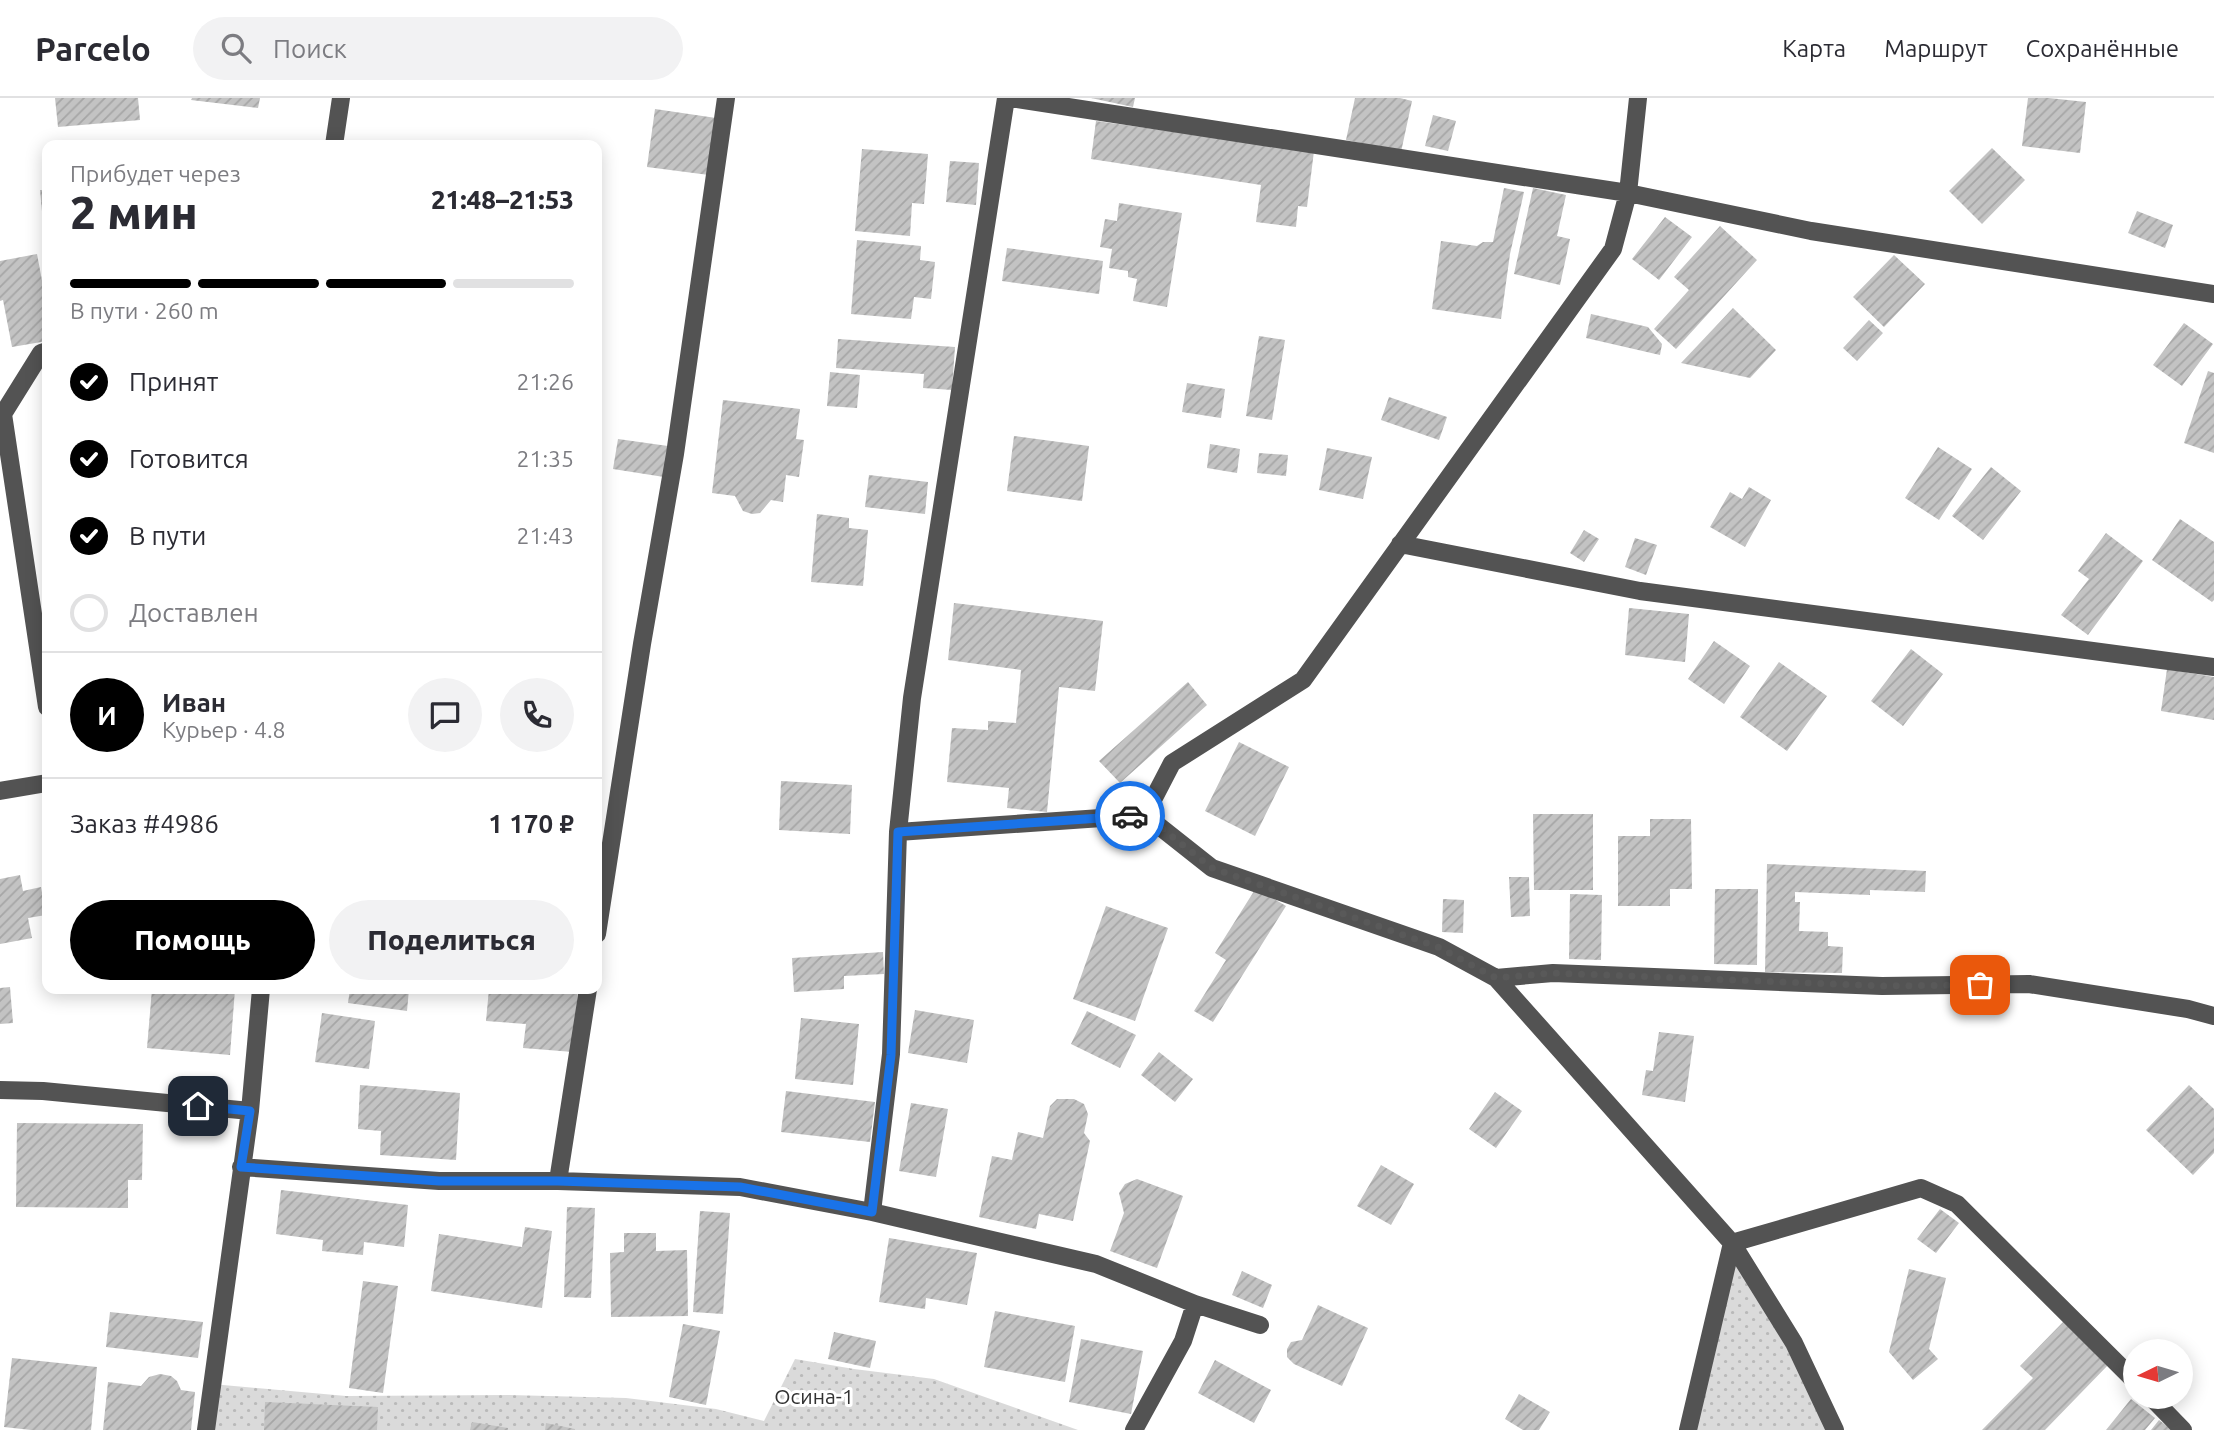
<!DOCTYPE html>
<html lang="ru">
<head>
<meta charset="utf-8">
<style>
	:root { --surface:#fff; --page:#f2f2f3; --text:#2b2b33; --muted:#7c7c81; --line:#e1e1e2; --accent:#000 }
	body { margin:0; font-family:Ubuntu,sans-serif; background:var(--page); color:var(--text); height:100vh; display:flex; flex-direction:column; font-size:26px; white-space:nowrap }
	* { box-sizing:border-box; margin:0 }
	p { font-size:23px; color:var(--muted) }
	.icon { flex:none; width:38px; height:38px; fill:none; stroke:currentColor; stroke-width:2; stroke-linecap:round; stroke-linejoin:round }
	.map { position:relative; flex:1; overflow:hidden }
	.drawer { position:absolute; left:42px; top:42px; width:560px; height:854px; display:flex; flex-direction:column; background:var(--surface); border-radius:14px; box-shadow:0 4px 18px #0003 }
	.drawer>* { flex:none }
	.needle { width:46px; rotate:265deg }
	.fabs { position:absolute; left:2123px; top:1241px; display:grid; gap:14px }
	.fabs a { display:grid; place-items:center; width:70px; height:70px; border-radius:50%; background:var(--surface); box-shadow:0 4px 18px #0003; font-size:35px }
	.pin { position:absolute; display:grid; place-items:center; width:60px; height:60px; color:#fff; margin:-30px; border-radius:14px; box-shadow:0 4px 10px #0006 }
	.courier { position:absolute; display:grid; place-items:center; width:70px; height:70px; margin:-35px; border:5px solid #1a73e8; border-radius:50%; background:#fff; color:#222; box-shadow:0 2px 9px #0007 }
	.summary em { font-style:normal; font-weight:800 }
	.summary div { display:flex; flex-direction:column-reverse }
	.summary { display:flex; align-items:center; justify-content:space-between; height:119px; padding:0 28px }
	h1 { font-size:46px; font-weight:800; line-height:52px }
	.bar { display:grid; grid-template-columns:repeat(4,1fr); gap:10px 7px; align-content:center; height:84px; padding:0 28px }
	.bar i { height:9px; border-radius:5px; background:var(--line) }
	.bar .selected { background:var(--accent) }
	.bar p { grid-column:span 4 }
	.line { display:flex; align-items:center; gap:18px; padding:0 28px; border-top:2px solid var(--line) }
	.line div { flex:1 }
	.round { display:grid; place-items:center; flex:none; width:74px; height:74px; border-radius:37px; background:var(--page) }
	ol { padding:0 28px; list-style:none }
	li { display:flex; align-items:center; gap:21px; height:77px }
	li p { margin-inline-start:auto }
	li .icon { padding:7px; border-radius:50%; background:var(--accent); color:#fff; stroke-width:4 }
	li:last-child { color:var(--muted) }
	li i { width:38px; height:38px; border:4px solid var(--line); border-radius:50% }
	.cta { display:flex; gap:14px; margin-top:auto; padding:14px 28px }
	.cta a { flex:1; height:80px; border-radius:42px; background:var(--accent); color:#fff; font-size:28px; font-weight:800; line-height:80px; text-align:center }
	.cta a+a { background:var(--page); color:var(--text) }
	header { display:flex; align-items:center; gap:42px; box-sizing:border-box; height:98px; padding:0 35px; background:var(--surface); border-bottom:2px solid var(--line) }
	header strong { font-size:33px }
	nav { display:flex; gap:38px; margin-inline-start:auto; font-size:24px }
	.search { width:490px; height:63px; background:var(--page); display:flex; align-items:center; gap:18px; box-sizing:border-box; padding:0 24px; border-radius:38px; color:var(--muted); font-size:26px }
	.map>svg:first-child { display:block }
	.garden { fill:url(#garden-dots) }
	.building { fill:url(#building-hatch) }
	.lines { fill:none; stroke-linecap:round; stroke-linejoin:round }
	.minor { stroke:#535353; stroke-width:18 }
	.done { stroke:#595959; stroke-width:7; stroke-dasharray:0 12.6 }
	.route { stroke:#1a73e8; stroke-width:9 }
	.labels { text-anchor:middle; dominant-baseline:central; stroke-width:6; stroke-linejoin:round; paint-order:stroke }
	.park-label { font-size:21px; fill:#313131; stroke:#fff }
</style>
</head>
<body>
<header>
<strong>Parcelo</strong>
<div class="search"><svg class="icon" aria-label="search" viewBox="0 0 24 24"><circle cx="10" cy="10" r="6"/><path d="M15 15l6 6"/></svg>Поиск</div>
<nav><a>Карта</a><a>Маршрут</a><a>Сохранённые</a></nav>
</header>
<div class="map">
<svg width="2214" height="1332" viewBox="0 0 2214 1332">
	<defs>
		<pattern id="garden-dots" width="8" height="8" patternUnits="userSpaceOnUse" patternTransform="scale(1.75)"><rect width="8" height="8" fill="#dadada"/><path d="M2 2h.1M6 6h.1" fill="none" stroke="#b9b9b9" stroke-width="1.8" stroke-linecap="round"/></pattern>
		<pattern id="building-hatch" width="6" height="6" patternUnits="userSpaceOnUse" patternTransform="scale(1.75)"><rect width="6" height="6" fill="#c3c3c3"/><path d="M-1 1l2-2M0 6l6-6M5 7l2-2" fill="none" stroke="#a6a6a6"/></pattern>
	</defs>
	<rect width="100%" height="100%" fill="#fff"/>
	<path class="garden" d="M1732,1145l103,187h-147z
		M795,1261l59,10 80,10 144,51h-872l6,-46 134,12 163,-1 117,3 90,11 48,12z"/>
	<path class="building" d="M55,0h83l2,22 -82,7z
		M192,0h68l-2,10 -67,-8z
		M1091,0h44l-2,9z
		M1355,0h45l12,3 -11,51 -55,-12z
		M2028,0h21l37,4 -6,51 -58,-7z
		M655,11l61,9 -7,57 -62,-8z
		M1433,17l23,6 -8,30 -23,-5z
		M1096,23l218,30 -7,56 -9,-1 -2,21 -40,-5 5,-37 -170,-26z
		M1992,50l33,32 -43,44 -33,-33z
		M862,51l66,5 -4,50 -12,-1 -2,33 -55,-5z
		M950,63l29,2 -3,42 -30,-3z
		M1504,90l20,4 -14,62 -9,65 -69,-10 9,-68 36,5 6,-4h10z
		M1533,90l33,7 -9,41 13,3 -10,46 -46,-11z
		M40,92h7v42l-3,1z
		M1119,105l63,10 -15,94 -34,-6 4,-22 -9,-2v-6l-19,-3 3,-19 -12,-2 5,-28 12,2z
		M2137,113l36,14 -8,23 -37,-15z
		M1665,119l27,20 -33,43 -27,-21z
		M1720,128l37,34 -81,89 -22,-20 35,-39 -15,-13z
		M857,142l64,6 -1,14 15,2 -4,37 -17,-2 -3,22 -60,-5z
		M1007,150l96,13 -4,33 -97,-13z
		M37,156l10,53v34l-35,6 -9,-47 -3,1v-40z
		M1894,157l31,29 -41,43 -31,-30z
		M1733,210l43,42 -26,28 -69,-15z
		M1591,216l57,13 14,17 -2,11 -74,-17z
		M1869,222l14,13 -26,28 -14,-13z
		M2184,225l29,21 -31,42 -29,-21z
		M1259,238l26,4 -13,80 -26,-4z
		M838,241l117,8 -3,43 -29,-2 1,-14 -88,-6z
		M2208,273l6,2v80l-30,-10z
		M830,274l30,3 -3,33 -30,-2z
		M1187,285l38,6 -4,29 -39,-6z
		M1389,299l58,20 -8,23 -58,-20z
		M723,302l77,9 -4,30 8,1 -5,37 -13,-2 -3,27 -12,-2 -11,13 -8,1 -9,-3 -8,-15 -23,-3z
		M1014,338l75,10 -7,55 -75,-10z
		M618,341l50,7 -4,31 -51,-8z
		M1210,346l30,5 -3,24 -30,-5z
		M1938,349l34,22 -33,51 -34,-22z
		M1327,350l45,9 -9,42 -44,-9z
		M1259,355l29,2 -2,21 -29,-3z
		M1991,369l30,24 -38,49 -31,-24z
		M869,377l59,7 -3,32 -60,-7z
		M1749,389l22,13 -26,47 -35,-20 20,-35 12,7z
		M817,416l32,4v10l19,2 -5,56 -52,-4z
		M2180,421l34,23v58l-2,2 -60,-42z
		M1584,432l15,9 -15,23 -14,-9z
		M2106,435l37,28 -55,74 -27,-20 28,-36 -11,-8z
		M1635,440l22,7 -11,30 -21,-8z
		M954,505l149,18 -8,70 -36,-4 -12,125 -40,-4 2,-20 -62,-6 5,-54 36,2v-9l28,2 5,-53 -73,-10z
		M1629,510l60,6 -4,48 -60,-7z
		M1714,543l36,25 -26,38 -36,-25z
		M1911,551l32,25 -40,52 -32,-25z
		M1779,564l48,34 -40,55 -47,-34z
		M2167,571l47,8v43l-53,-9z
		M1188,584l19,23 -87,78 -21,-22z
		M1239,644l50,25 -34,69 -50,-25z
		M781,683l71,4 -2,49 -71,-4z
		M1533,716h60v76h-59z
		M1650,721h41l1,70h-22v17h-52v-70h32z
		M1767,766l159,7 -1,21 -55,-2v5l-75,-3v10h5l-1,29 29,1v14l15,1 -1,26 -77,-1z
		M20,777l3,16 18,-4 5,28 -18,3 4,20 -32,6v-65z
		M1509,779h20l1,39 -19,1z
		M1256,790l30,18 -73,116 -19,-11 32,-51 -11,-7z
		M1715,791h43l-1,76 -43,-1z
		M1570,796l32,1 -1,65 -32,-1z
		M1443,801l21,1 -1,33 -21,-1z
		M1106,808l62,22 -33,93 -62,-22z
		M883,854l1,22 -40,2v13l-50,3 -2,-34z
		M10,889l3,36 -13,1v-36z
		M152,891h83l-5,66 -83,-7z
		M350,891h59l-2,22 -59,-8z
		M489,891h89l-5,63 -50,-4 3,-24 -40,-3z
		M915,912l59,10 -7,43 -59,-10z
		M1087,913l49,24 -16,33 -49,-24z
		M322,915l53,8 -6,48 -54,-7z
		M801,920l58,6 -6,61 -58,-6z
		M1659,934l35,4 -9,66 -43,-7 4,-25 7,1z
		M1159,954l34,27 -18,23 -34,-27z
		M360,987l100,8 -4,67 -76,-5 1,-24 -23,-2z
		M2189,987l25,24v44l-21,22 -47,-45z
		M786,993l89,11 -5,40 -89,-10z
		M1495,994l27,19 -26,37 -27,-19z
		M1057,1001h17l10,5 4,10 -4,19 6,8 -17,80 -34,-7 -3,15 -57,-12 13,-61 20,4 6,-28 25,6 7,-32z
		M911,1005l37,6 -12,68 -37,-6z
		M17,1025l126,1 -1,56h-14v28l-112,-1z
		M1381,1067l33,19 -23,41 -34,-19z
		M1137,1081l46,17 -26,72 -47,-17 14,-38 -5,-20 6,-9z
		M281,1092l127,15 -4,42 -40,-5 -1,13 -41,-4 1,-11 -47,-6z
		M567,1109l28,1 -4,90 -27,-1z
		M1940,1111l19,14 -23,30 -19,-14z
		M700,1113l30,2 -7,101 -30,-2z
		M525,1129l27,4 -10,77 -111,-17 8,-57 83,13z
		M624,1135h32v18l31,-1 1,66 -77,1 -1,-64 14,-1z
		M889,1140l88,15 -10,52 -41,-7 -1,11 -46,-7z
		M1909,1171l37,9 -17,71 9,10 -25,21 -24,-28z
		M1242,1173l30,14 -9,23 -31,-13z
		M363,1183l35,5 -15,107 -34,-5z
		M1318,1207l50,23 -26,58 -48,-22 -7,-7v-8l4,-7 11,-2z
		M995,1213l80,15 -10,56 -81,-15z
		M110,1214l93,10 -5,36 -92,-11z
		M2066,1221l45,43 -66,68h-63l51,-52 -13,-12z
		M683,1226l37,7 -14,74 -37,-8z
		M834,1234l42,9 -6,27 -42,-9z
		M1081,1241l62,12 -12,63 -62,-12z
		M12,1260l85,9 -6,63h-60l-27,-3z
		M1215,1262l56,30 -17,33 -56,-30z
		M160,1276l11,2 6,5 4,9 14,2 -4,38h-88l5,-48 33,4 8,-9z
		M1519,1296l31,18 -11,18h-16l-18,-11z
		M2131,1301l24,19 -10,12h-39z
		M265,1304l113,5 -1,23h-113z
		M2159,1322l13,10h-21z
		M472,1324l36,6v2h-38z
		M546,1325l29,6v1h-30z"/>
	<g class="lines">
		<path class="minor" d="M1010,0l618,95 183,38 403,63
			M334,47l7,-47
			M47,253l-6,2 -38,61 44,293
			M1400,446l240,47 574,76
			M0,693l47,-8
			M1145,717l27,-52 131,-83 310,-431 15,-56 10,-95
			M898,734l247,-17 67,53 227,79 57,31 236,265 62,100 41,87
			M597,836l45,-290 33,-190 51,-356
			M1496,880l57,-5 329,13 147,-2 159,25 26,7
			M0,992l43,1 207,20
			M241,1069l198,14h119l182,6 132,25 224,52 99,40 -12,37 -49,89
			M558,1083l30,-192
			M872,1114l19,-158 7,-222 14,-134 94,-600
			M1732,1145l189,-55 36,16 178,177
			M1195,1206l65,21
			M2150,1298l33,34
			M206,1332l44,-319 11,-122
			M1688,1332l44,-187"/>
	</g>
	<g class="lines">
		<path class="done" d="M1130,718l15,-1 67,53 226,79 58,31 57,-5 329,13 98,-1"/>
		<path class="route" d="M198,1008l52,5 -9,56 198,14h119l182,6 132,25 19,-157 7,-223 232,-16"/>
	</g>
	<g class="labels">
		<g class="park-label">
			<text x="814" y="1298">Осина-1</text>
		</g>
	</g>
</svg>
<div class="fabs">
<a><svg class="needle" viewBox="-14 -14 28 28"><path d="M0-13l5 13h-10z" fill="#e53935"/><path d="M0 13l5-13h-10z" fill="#7c7c81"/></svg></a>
</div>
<div class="pin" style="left:1980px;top:887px;background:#ea580c"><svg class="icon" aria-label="bag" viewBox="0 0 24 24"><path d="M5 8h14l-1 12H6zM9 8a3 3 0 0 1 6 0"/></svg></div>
<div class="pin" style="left:198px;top:1008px;background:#1f2937"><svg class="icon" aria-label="home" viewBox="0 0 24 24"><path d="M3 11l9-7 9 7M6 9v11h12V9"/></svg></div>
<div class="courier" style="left:1130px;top:718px"><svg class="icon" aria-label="car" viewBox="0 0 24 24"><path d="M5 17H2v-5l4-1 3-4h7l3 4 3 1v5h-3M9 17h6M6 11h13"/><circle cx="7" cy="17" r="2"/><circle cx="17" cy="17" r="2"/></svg></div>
<section class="drawer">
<div class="summary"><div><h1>2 мин</h1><p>Прибудет через</p></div><em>21:48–21:53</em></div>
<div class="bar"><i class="selected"></i><i class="selected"></i><i class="selected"></i><i></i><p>В пути · 260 m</p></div>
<ol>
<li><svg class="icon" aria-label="check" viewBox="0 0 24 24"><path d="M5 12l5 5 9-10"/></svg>Принят<p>21:26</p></li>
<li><svg class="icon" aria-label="check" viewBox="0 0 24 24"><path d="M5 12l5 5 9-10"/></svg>Готовится<p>21:35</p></li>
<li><svg class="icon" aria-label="check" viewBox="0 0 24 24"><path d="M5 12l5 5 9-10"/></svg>В пути<p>21:43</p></li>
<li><i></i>Доставлен</li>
</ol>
<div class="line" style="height:126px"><b class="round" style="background:var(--accent);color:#fff">И</b><div><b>Иван</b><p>Курьер · 4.8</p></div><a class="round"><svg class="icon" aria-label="chat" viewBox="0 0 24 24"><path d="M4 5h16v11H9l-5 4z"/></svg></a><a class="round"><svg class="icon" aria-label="phone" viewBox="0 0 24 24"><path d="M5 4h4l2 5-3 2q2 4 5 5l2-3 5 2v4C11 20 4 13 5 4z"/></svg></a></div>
<div class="line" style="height:91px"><div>Заказ #4986</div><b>1 170 ₽</b></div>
<div class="cta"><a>Помощь</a><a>Поделиться</a></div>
</section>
</div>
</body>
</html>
